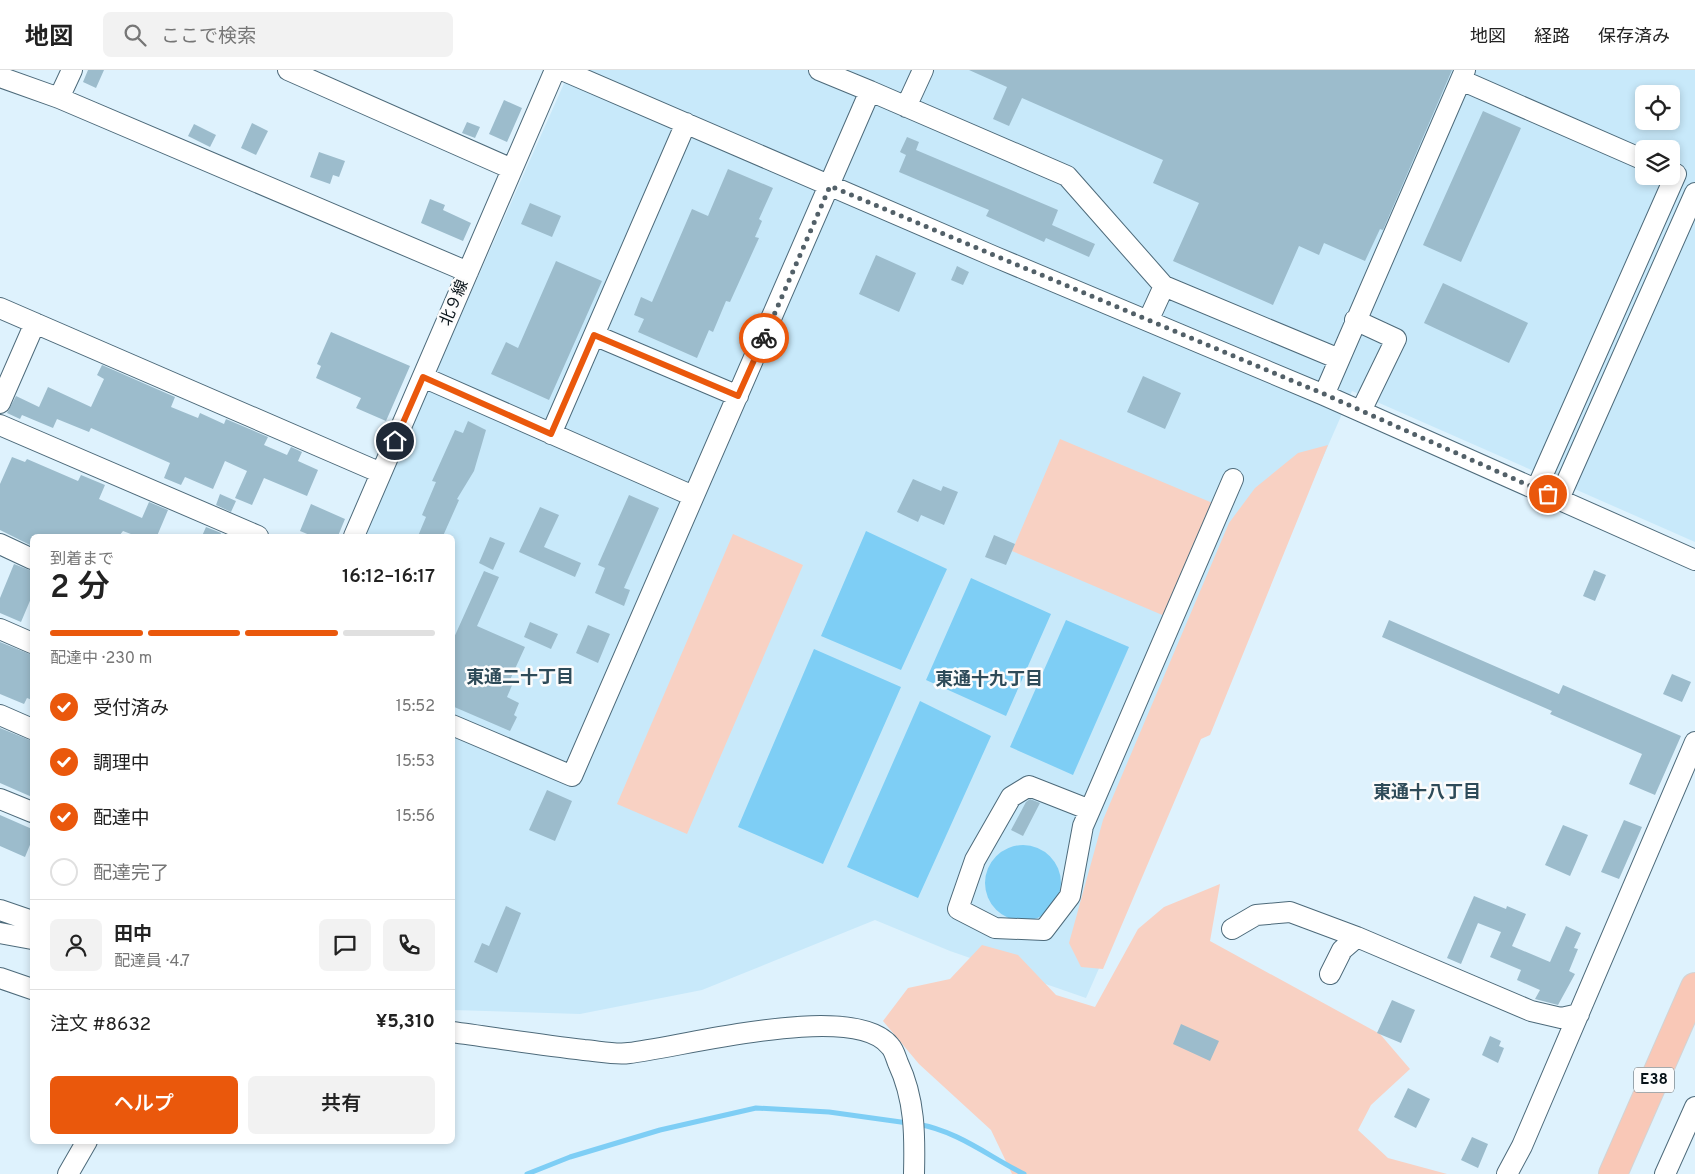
<!DOCTYPE html>
<html lang="ja">
<head>
<meta charset="utf-8">
<style>
	:root { --surface:#fff; --page:#f2f2f2; --text:#222; --muted:#767676; --line:#e0e0e0; --accent:#ea580c }
	body { margin:0; font-family:Overpass,"Noto Sans JP",sans-serif; background:var(--page); color:var(--text); height:100vh; display:flex; flex-direction:column; font-size:19px; white-space:nowrap }
	* { box-sizing:border-box; margin:0 }
	p { font-size:16px; color:var(--muted) }
	.icon { flex:none; width:28px; height:28px; fill:none; stroke:currentColor; stroke-width:2; stroke-linecap:round; stroke-linejoin:round }
	.map { position:relative; flex:1; overflow:hidden }
	.sheet { position:absolute; left:30px; top:464px; width:425px; height:610px; display:flex; flex-direction:column; background:var(--surface); border-radius:8px; box-shadow:0 2px 8px #0003 }
	.sheet>* { flex:none }
	.buttons { position:absolute; left:1635px; top:15px; display:grid; gap:10px }
	.buttons a { display:grid; place-items:center; width:45px; height:45px; border-radius:8px; background:var(--surface); box-shadow:0 2px 8px #0003; font-size:25px }
	.pin { position:absolute; display:grid; place-items:center; width:42px; height:42px; color:#fff; margin:-21px; border:2px solid #fff; border-radius:50%; box-shadow:0 1px 5px #0007 }
	.courier { position:absolute; display:grid; place-items:center; width:50px; height:50px; margin:-25px; border:4px solid #ea580c; border-radius:50%; background:#fff; color:#222; box-shadow:0 1px 6px #0007 }
	.overview em { font-style:normal; font-weight:600 }
	.overview div { display:flex; flex-direction:column-reverse }
	.overview { display:flex; align-items:center; justify-content:space-between; height:85px; padding:0 20px }
	h1 { font-size:32px; font-weight:600; line-height:38px }
	.bar { display:grid; grid-template-columns:repeat(4,1fr); gap:8px 5px; align-content:center; height:60px; padding:0 20px }
	.bar i { height:6px; border-radius:4px; background:var(--line) }
	.bar .on { background:var(--accent) }
	.bar p { grid-column:span 4 }
	.line { display:flex; align-items:center; gap:12px; padding:0 20px; border-top:1px solid var(--line) }
	.line div { flex:1 }
	.round { display:grid; place-items:center; flex:none; width:52px; height:52px; border-radius:8px; background:var(--page) }
	ol { padding:0 20px; list-style:none }
	li { display:flex; align-items:center; gap:15px; height:55px }
	li p { margin-inline-start:auto }
	li .icon { padding:5px; border-radius:50%; background:var(--accent); color:#fff; stroke-width:4 }
	li:last-child { color:var(--muted) }
	li i { width:28px; height:28px; border:2px solid var(--line); border-radius:50% }
	.primary-button { display:flex; gap:10px; margin-top:auto; padding:10px 20px }
	.primary-button a { flex:1; height:58px; border-radius:8px; background:var(--accent); color:#fff; font-size:20px; font-weight:600; line-height:58px; text-align:center }
	.primary-button a+a { background:var(--page); color:var(--text) }
	header { display:flex; align-items:center; gap:30px; box-sizing:border-box; height:70px; padding:0 25px; background:var(--surface); border-bottom:1px solid var(--line) }
	header strong { font-size:24px }
	nav { display:flex; gap:28px; margin-inline-start:auto; font-size:18px }
	.search { width:350px; height:45px; background:var(--page); display:flex; align-items:center; gap:12px; box-sizing:border-box; padding:0 18px; border-radius:8px; color:var(--muted); font-size:19px }
	.map>svg:first-child { display:block }
	.built { fill:#c8e9fa; fill-rule:evenodd }
	.green { fill:#f8d1c3 }
	.water { fill:#7ecef5 }
	.lines { fill:none; stroke-linecap:round; stroke-linejoin:round }
	.stream { stroke:#7ecef5; stroke-width:5 }
	.building { fill:#9cbccc }
	.minor-casing { stroke:#4d6a7a; stroke-width:22 }
	.highway-casing { stroke:#d2d4d5; stroke-width:30 }
	.minor { stroke:#fff; stroke-width:20 }
	.highway { stroke:#f9c8b7; stroke-width:28 }
	.done { stroke:#526068; stroke-width:5; stroke-dasharray:0 9 }
	.route { stroke:#ea580c; stroke-width:6 }
	.labels { text-anchor:middle; dominant-baseline:central; stroke-width:5; stroke-linejoin:round; paint-order:stroke }
	.shield { fill:#fcfcfc; stroke:#50585c; stroke-width:1 }
	.shield-label { font-size:15px; font-weight:bold; fill:#061117 }
	.street-label { font-size:16px; fill:#061117; stroke:#fcfcfc }
	.neighbourhood-label { font-size:18px; font-weight:bold; fill:#2e4b59; stroke:#fcfcfc }
</style>
</head>
<body>
<header>
<strong>地図</strong>
<div class="search"><svg class="icon" aria-label="search" viewBox="0 0 24 24"><circle cx="10" cy="10" r="6"/><path d="M15 15l6 6"/></svg>ここで検索</div>
<nav><a>地図</a><a>経路</a><a>保存済み</a></nav>
</header>
<div class="map">
<svg width="1695" height="1104" viewBox="0 0 1695 1104">
	<rect width="100%" height="100%" fill="#def2fd"/>
	<path class="built" d="M570,0h1125v472l-343,-151 -266,607 -136,-47 -75,-31 -173,70 -122,24 -127,-4 -1,-474h-89zM1644,24h27v27h-27zM1644,79h27v27h-27z"/>
	<path class="green" d="M1060,369l155,65 -48,113 -155,-66z
		M1328,375l-118,290 -9,4 -98,230 -22,-2 -12,-24 34,-123 126,-297 26,-35 43,-35z
		M733,464l70,31 -116,269 -70,-30z
		M1220,814l-10,57 170,93 30,35 -39,36 -13,25 30,28 59,16h-435l-21,-44 -72,-66 -36,-43 25,-33 42,-9 32,-34 36,10 38,40 39,12 43,-78 26,-22z"/>
	<path class="water" d="M866,461l81,38 -46,101 -80,-34z
		M971,508l80,36 -45,102 -80,-36z
		M1066,550l63,27 -56,128 -63,-28z
		M814,579l87,38 -78,177 -85,-37z
		M920,631l71,35 -73,162 -71,-31z
		M985 813a38 38 0 1 1 76 0a38 38 0 1 1-76 0Z"/>
	<g class="lines">
		<path class="stream" d="M917,1054c41,7 71,32 107,50
			M527,1104l43,-17 90,-27 96,-22 73,4 79,11"/>
	</g>
	<path class="building" d="M88,0h16l-8,18 -13,-6z
		M969,0h483l-69,160 -3,-1 -15,32 -41,-18 -5,12 -20,-9 -26,59 -100,-44 26,-58 -46,-20 10,-23 -141,-62 -13,28 -16,-7 14,-32z
		M504,30l18,8 -15,34 -18,-8z
		M1483,41l38,17 -60,134 -38,-17z
		M467,52l13,5 -5,11 -13,-5z
		M252,53l16,8 -12,24 -15,-7z
		M194,54l22,11 -6,12 -22,-11z
		M907,67l12,5 -3,8 142,60 -6,15 43,19 -6,13 -43,-19 -2,4 -58,-26 3,-6 -90,-38 7,-17 -6,-3z
		M319,82l26,9 -6,16 -6,-2 -3,9 -20,-7z
		M728,99l45,19 -14,31 3,2 -7,16 4,1 -29,64 -4,-1 -13,31 -4,-2 -12,28 -59,-26 6,-13 -10,-4 7,-18 11,5 40,-93 16,7z
		M430,129l15,6 -2,5 28,13 -8,18 -42,-18z
		M530,133l31,13 -9,21 -31,-13z
		M876,185l40,18 -17,39 -40,-18z
		M556,191l46,20 -53,119 -58,-26 15,-32 12,6z
		M957,196l12,6 -6,13 -12,-5z
		M1443,213l85,40 -19,40 -85,-40z
		M331,262l79,34 -24,55 -30,-13 5,-10 -45,-20 5,-12 -4,-2z
		M102,295l73,32 -4,10 27,11 2,-5 24,11 2,-5 42,18 -4,8 23,10 4,-8 11,5 -4,9 20,9 -11,26 -43,-18 -12,27 -17,-7 12,-27 -22,-10 -12,28 -28,-12 -4,8 -17,-7 6,-15 -79,-35 -2,4 -32,-13 -4,9 -31,-13 -2,4 -13,-6 9,-17 23,11 9,-20 43,20 13,-28 -7,-4z
		M1143,306l38,17 -16,36 -38,-17z
		M468,351l18,9 -12,41 -17,28 2,1 -16,36h-25l8,-19 -4,-2 14,-33 -4,-1 23,-51 8,3z
		M12,387l13,5 2,-3 51,22 3,-6 24,10 -6,14 43,19 7,-16 19,8 -11,26h-21l-13,-5 -4,5h-87v10l-32,-16v-46z
		M913,409l28,12 2,-5 15,6 -14,33 -23,-10 -3,7 -21,-10z
		M220,424l16,7 -5,11 -15,-7z
		M629,425l30,13 -35,80 6,2 -6,16 -29,-13 10,-25 -7,-3z
		M311,434l34,15 -7,17h-26l-12,-5z
		M540,437l19,8 -15,32 37,16 -6,14 -56,-25z
		M206,457l15,6 -1,3h-18z
		M994,465l21,9 -9,21 -21,-8z
		M490,467l15,6 -12,27 -14,-7z
		M14,494l18,7v25l-11,26 -21,-9v-15z
		M1594,500l12,5 -11,26 -12,-5z
		M484,501l15,6 -22,49 48,21 -16,35 4,1 -6,14 12,6 -5,12 3,2 -7,14 -58,-25v-64z
		M1389,550l170,74 4,-9 118,51 -26,59 -26,-11 13,-30 -92,-40 2,-3 -170,-74z
		M530,552l28,12 -7,15 -27,-12z
		M588,555l22,9 -12,29 -22,-10z
		M0,572l32,13v45l-5,-2 -3,6 -24,-10z
		M1672,604l19,8 -9,20 -19,-8z
		M0,658l32,13v56l-32,-14z
		M547,720l25,11 -17,40 -26,-11z
		M1030,729l10,4 -17,33 -12,-6 15,-28z
		M0,745l32,14v11l-7,17 -25,-11z
		M1624,750l18,7 -23,52 -18,-7z
		M1563,755l25,10 -18,41 -25,-11z
		M1474,826l32,13 1,-3 19,8 -14,32 38,16 16,-36 15,7 -7,15 4,1 -9,22 6,3 -17,31 -23,-6 5,-9 -23,-10 4,-10 -31,-13 11,-25 -23,-9 -17,41 -14,-6z
		M506,836l15,7 -24,60 -23,-11 8,-19 7,3z
		M1392,930l23,10 -14,33 -24,-10z
		M1181,954l38,17 -9,20 -37,-17z
		M1490,966l11,5 -2,5 5,2 -6,15 -16,-8z
		M1408,1018l22,11 -14,29 -22,-11z
		M1472,1067l16,7 -10,24 -17,-8z"/>
	<g class="lines">
		<defs>
			<path id="minor" d="M288,0l224,99
				M562,0l431,186 331,139 371,165
				M819,0l51,21
				M0,7l59,21 409,174
				M1461,10l183,80
				M59,28l13,-28
				M906,37l17,-37
				M0,238l381,165
				M1355,250l41,19 -35,72
				M1148,251l16,-35 175,73
				M594,265l144,61
				M423,307l270,119
				M1324,325l141,-325
				M0,333l35,-80
				M0,355l258,111
				M551,364l135,-311
				M1536,420l140,-316
				M1559,429l136,-306
				M354,466l201,-466
				M0,474l32,15
				M0,559l32,14
				M0,645l32,14
				M452,655l120,51 298,-685 197,85 97,110
				M0,729l32,13
				M1090,740l-61,-24 -18,11 -36,63 -17,49 37,19 49,2 26,-34 13,-70 7,-16 143,-331
				M0,840l32,11
				M1232,859l24,-14 34,-3 67,25
				M0,863l32,6
				M1330,904l12,-24 15,-13 174,74 30,7 18,-4
				M0,908l32,11
				M452,962c44,6 88,13 132,18 14,1 31,5 45,3 54,-6 225,-53 261,-7 4,4 6,12 8,17 17,36 17,72 16,111
				M68,1104l19,-33
				M1507,1104l15,-28 173,-404
				M1665,1104l30,-67"/>
			<path id="highway" d="M1613,1104l82,-187"/>
		</defs>
		<use href="#minor" class="minor-casing"/>
		<use href="#highway" class="highway-casing"/>
		<use href="#minor" class="minor"/>
		<use href="#highway" class="highway"/>
	</g>
	<g class="lines">
		<path class="done" d="M764,268l66,-152 494,208 224,100"/>
		<path class="route" d="M395,371l28,-64 128,57 43,-99 144,61 26,-58"/>
	</g>
	<g class="labels">
		<rect class="shield" x="1634" y="997.5" width="40" height="25" rx="4"/>
		<g class="shield-label">
			<text x="1654" y="1010">E38</text>
		</g>
		<g class="street-label">
			<text transform="translate(455 233) rotate(-67)">北９線</text>
		</g>
		<g class="neighbourhood-label">
			<text x="520" y="608">東通二十丁目</text>
			<text x="989" y="610">東通十九丁目</text>
			<text x="1427" y="723">東通十八丁目</text>
		</g>
	</g>
</svg>
<div class="buttons">
<a><svg class="icon" aria-label="locate" viewBox="0 0 24 24"><circle cx="12" cy="12" r="6"/><path d="M12 2v4M12 18v4M2 12h4M18 12h4"/></svg></a>
<a><svg class="icon" aria-label="layers" viewBox="0 0 24 24"><path d="M12 4l9 5-9 5-9-5zM3 14l9 5 9-5"/></svg></a>
</div>
<div class="pin" style="left:1548px;top:424px;background:#ea580c"><svg class="icon" aria-label="bag" viewBox="0 0 24 24"><path d="M5 8h14l-1 12H6zM9 8a3 3 0 0 1 6 0"/></svg></div>
<div class="pin" style="left:395px;top:371px;background:#1f2937"><svg class="icon" aria-label="home" viewBox="0 0 24 24"><path d="M3 11l9-7 9 7M6 9v11h12V9"/></svg></div>
<div class="courier" style="left:764px;top:268px"><svg class="icon" aria-label="bike" viewBox="0 0 24 24"><circle cx="6" cy="16" r="4"/><circle cx="18" cy="16" r="4"/><path d="M6 16l4-8h5l3 8M10 8l3 8H6M13 5h3"/></svg></div>
<section class="sheet">
<div class="overview"><div><h1>2 分</h1><p>到着まで</p></div><em>16:12–16:17</em></div>
<div class="bar"><i class="on"></i><i class="on"></i><i class="on"></i><i></i><p>配達中 · 230 m</p></div>
<ol>
<li><svg class="icon" aria-label="check" viewBox="0 0 24 24"><path d="M5 12l5 5 9-10"/></svg>受付済み<p>15:52</p></li>
<li><svg class="icon" aria-label="check" viewBox="0 0 24 24"><path d="M5 12l5 5 9-10"/></svg>調理中<p>15:53</p></li>
<li><svg class="icon" aria-label="check" viewBox="0 0 24 24"><path d="M5 12l5 5 9-10"/></svg>配達中<p>15:56</p></li>
<li><i></i>配達完了</li>
</ol>
<div class="line" style="height:90px"><a class="round"><svg class="icon" aria-label="person" viewBox="0 0 24 24"><circle cx="12" cy="8" r="4"/><path d="M4 21q1-7 8-7t8 7"/></svg></a><div><b>田中</b><p>配達員 · 4.7</p></div><a class="round"><svg class="icon" aria-label="chat" viewBox="0 0 24 24"><path d="M4 5h16v11H9l-5 4z"/></svg></a><a class="round"><svg class="icon" aria-label="phone" viewBox="0 0 24 24"><path d="M5 4h4l2 5-3 2q2 4 5 5l2-3 5 2v4C11 20 4 13 5 4z"/></svg></a></div>
<div class="line" style="height:65px"><div>注文 #8632</div><b>¥5,310</b></div>
<div class="primary-button"><a>ヘルプ</a><a>共有</a></div>
</section>
</div>
</body>
</html>
